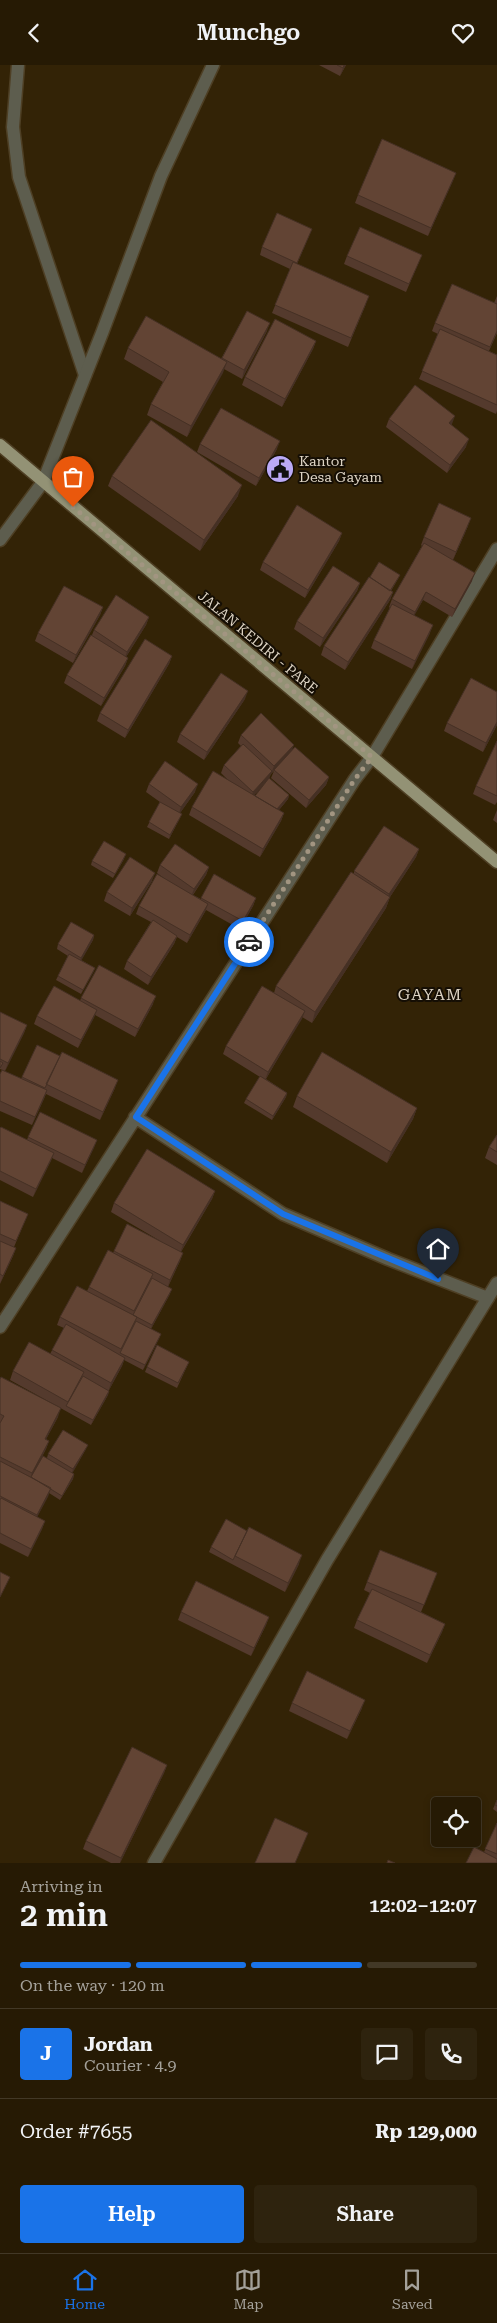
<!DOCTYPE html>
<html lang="en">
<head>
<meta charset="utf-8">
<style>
	:root { --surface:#261a04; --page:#2e230e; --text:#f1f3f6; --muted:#a4a19a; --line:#423826; --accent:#1a73e8 }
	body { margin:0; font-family:"Roboto Serif",serif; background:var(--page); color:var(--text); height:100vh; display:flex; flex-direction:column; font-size:19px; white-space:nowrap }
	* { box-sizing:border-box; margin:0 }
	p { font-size:16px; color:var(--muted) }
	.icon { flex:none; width:28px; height:28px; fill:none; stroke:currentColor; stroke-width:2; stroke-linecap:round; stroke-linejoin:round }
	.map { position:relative; height:1798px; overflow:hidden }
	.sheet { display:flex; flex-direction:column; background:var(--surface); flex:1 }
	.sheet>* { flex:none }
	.controls { position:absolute; left:431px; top:1732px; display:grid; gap:10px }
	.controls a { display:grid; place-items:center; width:50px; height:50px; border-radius:5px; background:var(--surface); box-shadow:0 2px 8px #0003,0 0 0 1px var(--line); font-size:25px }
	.pin { position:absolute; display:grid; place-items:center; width:42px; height:42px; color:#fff; margin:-51px -21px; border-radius:50% 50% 50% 0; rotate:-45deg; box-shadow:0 0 5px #0007 }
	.pin .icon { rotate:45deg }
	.courier { position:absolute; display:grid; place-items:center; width:50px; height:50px; margin:-25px; border:4px solid #1a73e8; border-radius:50%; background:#fff; color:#222; box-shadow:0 1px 6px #0007 }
	.summary em { font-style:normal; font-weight:600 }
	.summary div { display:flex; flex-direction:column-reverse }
	.summary { display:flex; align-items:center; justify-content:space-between; height:85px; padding:0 20px }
	h1 { font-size:32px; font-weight:600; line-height:38px }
	.bar { display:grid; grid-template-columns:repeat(4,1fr); gap:8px 5px; align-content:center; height:60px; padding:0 20px }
	.bar i { height:6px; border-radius:4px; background:var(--line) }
	.bar .current { background:var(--accent) }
	.bar p { grid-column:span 4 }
	.line { display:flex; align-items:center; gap:12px; padding:0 20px; border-top:1px solid var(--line) }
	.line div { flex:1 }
	.round { display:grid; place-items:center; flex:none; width:52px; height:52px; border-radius:5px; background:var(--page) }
	.primary-button { display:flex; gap:10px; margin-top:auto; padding:10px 20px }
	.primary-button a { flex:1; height:58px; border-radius:5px; background:var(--accent); color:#fff; font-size:20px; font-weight:600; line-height:58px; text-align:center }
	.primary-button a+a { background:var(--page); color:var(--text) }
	header { display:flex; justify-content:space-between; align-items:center; height:65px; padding:0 20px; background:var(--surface); font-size:22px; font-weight:600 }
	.menu { display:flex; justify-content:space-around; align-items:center; height:70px; border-top:1px solid var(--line); background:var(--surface); font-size:14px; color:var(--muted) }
	.menu a { display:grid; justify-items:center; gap:2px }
	.menu .current { color:var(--accent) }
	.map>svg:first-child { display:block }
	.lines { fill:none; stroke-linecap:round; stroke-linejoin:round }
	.service-casing { stroke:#4e3f24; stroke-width:15 }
	.minor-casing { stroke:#4e3f24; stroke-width:15 }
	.primary-casing { stroke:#4e3f24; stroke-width:15 }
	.service { stroke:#5d5d4e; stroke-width:12 }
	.minor { stroke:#5d5d4e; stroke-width:12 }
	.primary { stroke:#939275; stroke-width:12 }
	.wall { fill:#543a2d; fill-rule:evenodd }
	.shaded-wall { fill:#453024 }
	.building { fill:#624434; stroke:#453024 }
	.done { stroke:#a29581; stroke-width:5; stroke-dasharray:0 9 }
	.route { stroke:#1a73e8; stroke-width:6 }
	.labels { text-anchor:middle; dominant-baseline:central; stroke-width:4; stroke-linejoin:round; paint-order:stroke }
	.poi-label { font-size:14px; fill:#ddd3c3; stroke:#150e04; text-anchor:start }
	.street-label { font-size:14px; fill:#ddd3c3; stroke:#150e04 }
	.quarter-label { font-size:16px; letter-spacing:1px; fill:#ddd3c3; stroke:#150e04 }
</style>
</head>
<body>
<header><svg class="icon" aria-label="back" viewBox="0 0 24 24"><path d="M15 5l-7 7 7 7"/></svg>Munchgo<svg class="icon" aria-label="heart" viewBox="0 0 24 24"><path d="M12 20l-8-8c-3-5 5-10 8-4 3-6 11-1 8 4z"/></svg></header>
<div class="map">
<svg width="497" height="1798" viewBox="0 0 497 1798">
	<rect width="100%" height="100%" fill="#332306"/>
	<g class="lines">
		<defs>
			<path id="service" d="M18,0l-5,62 6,50 66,198"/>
			<path id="minor" d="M0,475l43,-58 59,-149 59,-157 52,-111
				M135,1052l148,97 105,45 100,39
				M0,1262l355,-548 17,-22 125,-208
				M154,1798l173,-303 170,-277"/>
			<path id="primary" d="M0,380l497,417"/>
		</defs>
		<use href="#service" class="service-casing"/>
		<use href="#minor" class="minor-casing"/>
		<use href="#primary" class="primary-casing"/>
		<use href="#service" class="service"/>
		<use href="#minor" class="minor"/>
		<use href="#primary" class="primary"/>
	</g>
	<path class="wall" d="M319,0h27l-6,11z
		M456,108l-28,63 -73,-33 3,-8z
		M312,164l-15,35 69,40 -18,43 -76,-34 18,-44 -30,-14 2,-8z
		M422,190l-16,37 -62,-28 3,-8z
		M497,231v37l-8,18 8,4v56l-1,3 -77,-35 19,-45 -6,-3 3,-8 59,-20z
		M247,246l20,20 -25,48 -18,-10 -37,68 -40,-22 4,-11 12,-22 -39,-23 4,-11 93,11z
		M316,276l-3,8 -31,58 -40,-22 3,-8z
		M389,354l63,5 -1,1 15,22 -19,26 -61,-46z
		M200,379l77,5 -21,37 -59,-34z
		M112,411l126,20 -38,55 -92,-65z
		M468,461l-15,34 19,21 -20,36 -29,-17 -9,15 16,18 -18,36 -41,-21 3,-8 16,-32 -1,-1 3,-8 30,-53 -1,-1 3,-8z
		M342,468l-3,8 -34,57 -45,-28 3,-8z
		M400,510l-2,4 -7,12 2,1 -3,8 -45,70 -24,-15 3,-9 46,-69z
		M360,518l-3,8 -37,56 -26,-18 3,-8z
		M103,542l-3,8 -27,48 -38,-22 3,-8z
		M149,552l-3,8 -20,32 2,1 -3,8 -24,40 -37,-23 3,-8 25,-40 2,-5z
		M172,591l-3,8 -44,74 -28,-17 3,-8z
		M497,627v33l-14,27 -39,-21 3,-8z
		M245,634l-41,61 -27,-18 3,-8z
		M241,670l51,14 37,28 -3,8 -20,23 -35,-30 3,-7 -3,3 -2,4 20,17 -1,4 -9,11 5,3 -3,8 -21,36 -71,-42 3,-8 37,-26 -8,-8 3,-8 17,-19 -3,-3zM265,719l-10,12 -1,-1z
		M497,676v61l-2,3 -22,-11 3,-8z
		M149,719l46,8 -15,21v5l-11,21 -22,-12 13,-25 -14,-10z
		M497,745v13l-4,-3z
		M419,784l-3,8 -26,40 -4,11 -74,115 -10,-6 -36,62 21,14 -1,4 -14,23 -28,-17 2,-4 14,-22 -37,-23 3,-8 48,-53 2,-7 78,-112v-3z
		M124,794l-11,19 -22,-13 1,-4z
		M160,800l49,2 -3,8 -13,20 8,4 13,-25 42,24 -3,8 -13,23 -34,-19 -19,33 -10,-6 -3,7 -26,41 -24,-16 3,-8 24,-39 -15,-8 3,-8 26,-27 -8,-6z
		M152,816l-22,35 -26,-15 3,-9z
		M94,870l-1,5 -12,20 14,8 -14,26 -25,-14 12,-24 -11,-7 1,-5z
		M81,933l72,6 -18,33 -40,-22 -17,33 -44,-24 3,-8 43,-15z
		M0,947l27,13 -3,8 -19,38 -5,-2v1z
		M37,980l78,43 -15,32 -54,-26 -14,31 -32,-14v-37l21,5z
		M297,1031l120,12 -4,11 -26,44 -94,-56z
		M0,1063l27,12 1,-3 69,3 -15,33 -30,-15 -19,39 -33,-17z
		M497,1070v30l-12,-7 4,-11z
		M215,1126l-3,8 -31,53 2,1 -3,8 -12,26 2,7 -19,35 10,5 -18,36 -19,-10 -2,6 -13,24 -1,5 -17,30 -81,-45 3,-9 37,-17 14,-26 -7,-3 3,-8 27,-26 2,-4 24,-34 14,-29 35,18 -51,-30 3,-9z
		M0,1136l28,13 -14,33 2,1 -3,8 -13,28z
		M189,1297l-12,26 -32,-16 2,-5z
		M0,1314l58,38 -12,22 3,2 -3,8 -15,29 16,-20 1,-4 38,-5 -14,24 2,1 -1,5 -13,21 -11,-7 -12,24 8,4 -3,8 -14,28 -28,-14z
		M211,1482l88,17 -14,28 -76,-40z
		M437,1508l-16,39 24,12 -3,8 -15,31 -73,-35 3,-8 13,-27 -6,-3 3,-8z
		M181,1547l88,5 -3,8 -15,31 -73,-36z
		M292,1638l70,5 -15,31 -58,-28z
		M167,1700l-3,8 -44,90h-9l-28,-14 3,-8z
		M497,1735v12l-4,-3z
		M497,1758v40l-13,-11z"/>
	<path class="shaded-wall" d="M344,0h2l-6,11 3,-8z
		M456,108l-3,8 -25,55 3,-8z
		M270,258l-3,8 -25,48 2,-9z
		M316,276l-3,8 -31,58 3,-8z
		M227,297l-4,11 -36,64 4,-11z
		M455,351l-3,8 -6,8 3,-9z
		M469,374l-3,8 -19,26 3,-8z
		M280,376l-3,8 -21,37 3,-8z
		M242,420l-4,11 -38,55 4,-11z
		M471,453l-3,8 -15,34 3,-8z
		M342,468l-3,8 -34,57 3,-8z
		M475,508l-3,8 -20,36 3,-8z
		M360,518l-3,8 -37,56 3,-9z
		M393,527l-3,8 -45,70 3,-8z
		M426,527l-3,8 -11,20 3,-8z
		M103,542l-3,8 -27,48 3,-8z
		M149,552l-3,8 -22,35 3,-8z
		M433,560l-3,8 -18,36 3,-8z
		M172,591l-3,8 -44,74 3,-8z
		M128,593l-3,8 -24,40 3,-8z
		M248,626l-3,8 -41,61 3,-8z
		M497,657v3l-14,27 3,-9z
		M294,680l-3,8 -17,17 -3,4 3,-8z
		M272,706l-3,8 -19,21 3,-8z
		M329,712l-3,8 -20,23 3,-8z
		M198,719l-3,8 -17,24 3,-9z
		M289,730l-1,4 -14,17 1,-4z
		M284,748l-3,8 -21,36 3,-8z
		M182,749l-2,4 -11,21 1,-4z
		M419,784l-3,8 -30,46 3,-9z
		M126,789l-2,5 -11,19 2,-4z
		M209,802l-3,8 -15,22 3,-8z
		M155,808l-3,8 -22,35 2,-8z
		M390,832l-4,11 -74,115 3,-11z
		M256,833l-3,8 -13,23 3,-8z
		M208,839l-3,8 -18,31 3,-8z
		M94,870l-1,5 -13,23 1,-5z
		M177,871l-3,8 -26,41 3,-8z
		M95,903l-2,5 -12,21 2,-4z
		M156,931l-3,8 -18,33 3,-8z
		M97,945l-3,8 -16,30 3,-8z
		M305,946l-3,8 -37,61 3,-8z
		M27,960l-3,8 -19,38 3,-8z
		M118,1015l-3,8 -15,32 3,-8z
		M47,1025l-3,9 -12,26 3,-8z
		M287,1028l-1,4 -14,23 1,-4z
		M417,1043l-4,11 -26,44 4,-11z
		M97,1075l-3,8 -12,25 3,-8z
		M54,1088l-3,8 -18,36 3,-8z
		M215,1126l-3,8 -32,54 3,-8z
		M16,1183l-3,8 -13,28 3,-8z
		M183,1188l-3,8 -13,27 3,-8z
		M172,1224l-2,5 -19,35 1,-4z
		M161,1269l-2,5 -16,31 2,-5z
		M125,1293l-3,8 -14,26 3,-9z
		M109,1326l-1,4 -17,30 2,-5z
		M61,1343l-3,9 -16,30 3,-8z
		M49,1376l-3,8 -17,33 3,-9z
		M88,1380l-2,4 -14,25 1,-5z
		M74,1409l-1,5 -13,21 2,-4z
		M51,1423l-3,9 -14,26 3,-8z
		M45,1456l-3,8 -14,28 3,-8z
		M302,1490l-3,9 -14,28 3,-9z
		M269,1552l-3,8 -15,31 3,-8z
		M445,1559l-3,8 -15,31 3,-8z
		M365,1635l-3,8 -15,31 3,-8z
		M167,1700l-3,8 -44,90 1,-5z"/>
	<path class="building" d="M337,0h7l-1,3z
		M382,74l74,34 -25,55 -73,-33z
		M277,148l35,16 -15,34 -35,-16z
		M360,162l62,28 -13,29 -62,-28z
		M293,197l76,34 -18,42 -76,-33z
		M452,219l45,20v27l-7,16 -55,-24z
		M247,246l23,12 -26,47 -22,-12z
		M146,251l81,46 -36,64 -40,-22 18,-32 -41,-24z
		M275,254l41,22 -31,58 -40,-22z
		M440,264l57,26v50l-75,-34z
		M415,320l40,31 -6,7 20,16 -19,26 -61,-46z
		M221,343l59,33 -21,37 -59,-34z
		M151,355l91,65 -38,55 -92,-64z
		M439,438l32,15 -15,34 -32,-15z
		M297,440l45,28 -34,57 -45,-28z
		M424,478l51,30 -20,36 -29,-17 -11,20 -23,-13z
		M379,497l21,13 -10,16 -20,-14z
		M333,501l27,17 -37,55 -26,-17z
		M369,512l24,15 -45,70 -24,-16z
		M64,521l39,21 -27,48 -38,-22z
		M116,530l33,22 -22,35 -33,-22z
		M392,539l41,21 -18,36 -41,-21z
		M91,570l37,23 -24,40 -37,-23z
		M145,574l27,17 -44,74 -28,-17z
		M221,608l27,18 -41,61 -27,-18z
		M471,613l26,14v30l-11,21 -39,-20z
		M261,648l33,32 -20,21 -33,-31z
		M497,676v55l-21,-10z
		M243,679l29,27 -19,21 -29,-27z
		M295,682l34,30 -20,23 -35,-30z
		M165,696l33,23 -17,23 -32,-23z
		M213,706l71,42 -21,36 -71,-42z
		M269,713l20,17 -12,14 -22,-13z
		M160,737l22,12 -12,21 -21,-13z
		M384,761l35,23 -30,45 -35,-23z
		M104,776l22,13 -11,20 -23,-13z
		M175,779l34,23 -15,22 -34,-24z
		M130,792l25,16 -23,35 -25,-16z
		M351,807l39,25 -75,115 -39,-26z
		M157,809l51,30 -18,31 -51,-29z
		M214,809l42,24 -13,23 -42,-23z
		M153,855l24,16 -26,41 -24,-16z
		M71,857l23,13 -13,23 -23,-14z
		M69,889l26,14 -12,22 -25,-14z
		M99,900l57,31 -18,33 -57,-31z
		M54,921l43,24 -16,30 -44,-24z
		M262,921l43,25 -37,61 -42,-26z
		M0,947l27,13 -19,38 -8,-4z
		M37,980l23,11 -15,32 -23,-11z
		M62,987l56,28 -15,32 -57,-28z
		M322,987l95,56 -26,44 -94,-56z
		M0,996l3,2 -3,5z
		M2,1005l45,20 -12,27 -35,-16v-27z
		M260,1011l27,17 -14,23 -27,-17z
		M40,1047l57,28 -12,25 -57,-28z
		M1,1062l53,26 -18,36 -36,-18v-43z
		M497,1070v17l-8,-5z
		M147,1084l68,42 -32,54 -69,-42z
		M0,1136l28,13 -12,27 -16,-7z
		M127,1159l56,29 -13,27 -56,-29z
		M0,1176l16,7 -13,28 -3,-2z
		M108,1185l45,24 -19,37 -45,-24z
		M152,1213l20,11 -20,36 -19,-10z
		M77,1221l60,31 -16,32 -61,-32z
		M136,1256l25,13 -16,31 -25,-12z
		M66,1259l59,34 -14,25 -59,-33z
		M29,1277l55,30 -16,30 -55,-31z
		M157,1280l32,17 -11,21 -31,-16z
		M83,1311l26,15 -16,29 -27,-14z
		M1,1312l60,31 -16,31 4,2 -17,32 -32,-16v-34l4,-7 -4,-2v-35z
		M63,1365l25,15 -15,24 -25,-15z
		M43,1391l31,18 -12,22 -31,-19z
		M0,1396l51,27 -14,27 -37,-19z
		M1,1433l44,23 -14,28 -31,-16v-33z
		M226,1454l21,12 -14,29 -22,-13z
		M249,1462l53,28 -14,28 -53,-27z
		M380,1485l57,23 -13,32 -57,-23z
		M0,1507l10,5 -10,20z
		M196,1516l73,36 -15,31 -73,-36z
		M372,1524l73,35 -15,31 -73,-35z
		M307,1606l58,29 -15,31 -58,-28z
		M132,1682l35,18 -46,93 -35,-17z
		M497,1735v6l-2,-1z
		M275,1753l33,15 -13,30h-40z
		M497,1758v31l-12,-5z
		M474,1782l23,12v4h-31z
		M388,1795l7,3h-8z"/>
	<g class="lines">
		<path class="done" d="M73,442l299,250 -17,22 -106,163"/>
		<path class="route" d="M249,877l-113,175 147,97 155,65"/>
	</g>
	<defs>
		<symbol id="civic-disc" viewBox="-11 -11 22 22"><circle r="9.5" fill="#bbaaf6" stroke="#150e04"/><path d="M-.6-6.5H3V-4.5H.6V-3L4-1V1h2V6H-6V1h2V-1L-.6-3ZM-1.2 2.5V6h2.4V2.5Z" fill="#111"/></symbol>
	</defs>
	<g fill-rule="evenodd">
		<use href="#civic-disc" x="264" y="388" width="32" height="32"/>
	</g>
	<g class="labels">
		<g class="poi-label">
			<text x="299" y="396">Kantor<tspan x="299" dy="16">Desa Gayam</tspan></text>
		</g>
		<g class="street-label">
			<text transform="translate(258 577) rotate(40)">JALAN KEDIRI - PARE</text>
		</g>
		<g class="quarter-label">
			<text x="430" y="929">GAYAM</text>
		</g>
	</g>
</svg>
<div class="controls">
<a><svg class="icon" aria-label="locate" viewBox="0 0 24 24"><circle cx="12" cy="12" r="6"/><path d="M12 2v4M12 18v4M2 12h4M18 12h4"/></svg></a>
</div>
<div class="pin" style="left:73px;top:442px;background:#ea580c"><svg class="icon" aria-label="bag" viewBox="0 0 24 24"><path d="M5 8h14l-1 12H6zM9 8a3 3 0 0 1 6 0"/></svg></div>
<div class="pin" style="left:438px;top:1214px;background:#1f2937"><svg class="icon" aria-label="home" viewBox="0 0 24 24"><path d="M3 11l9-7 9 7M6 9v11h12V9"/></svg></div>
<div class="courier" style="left:249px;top:877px"><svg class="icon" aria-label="car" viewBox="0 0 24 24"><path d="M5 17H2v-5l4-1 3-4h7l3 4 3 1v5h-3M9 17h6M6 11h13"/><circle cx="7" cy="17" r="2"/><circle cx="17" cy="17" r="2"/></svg></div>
</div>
<section class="sheet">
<div class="summary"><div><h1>2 min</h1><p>Arriving in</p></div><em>12:02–12:07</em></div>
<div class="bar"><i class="current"></i><i class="current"></i><i class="current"></i><i></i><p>On the way · 120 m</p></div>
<div class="line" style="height:90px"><b class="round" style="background:var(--accent);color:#fff">J</b><div><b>Jordan</b><p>Courier · 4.9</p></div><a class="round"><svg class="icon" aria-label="chat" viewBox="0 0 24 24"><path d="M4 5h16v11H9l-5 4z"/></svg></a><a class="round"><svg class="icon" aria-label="phone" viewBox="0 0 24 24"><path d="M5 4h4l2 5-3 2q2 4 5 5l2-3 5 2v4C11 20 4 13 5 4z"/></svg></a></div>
<div class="line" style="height:65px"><div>Order #7655</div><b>Rp 129,000</b></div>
<div class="primary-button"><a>Help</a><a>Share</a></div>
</section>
<nav class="menu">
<a class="current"><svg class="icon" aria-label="home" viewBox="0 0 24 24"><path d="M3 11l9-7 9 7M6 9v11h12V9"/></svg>Home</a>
<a><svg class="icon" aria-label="map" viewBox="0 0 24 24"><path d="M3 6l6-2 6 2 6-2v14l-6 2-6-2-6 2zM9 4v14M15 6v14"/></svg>Map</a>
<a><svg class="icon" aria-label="saved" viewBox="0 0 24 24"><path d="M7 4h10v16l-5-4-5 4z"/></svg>Saved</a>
</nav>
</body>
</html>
